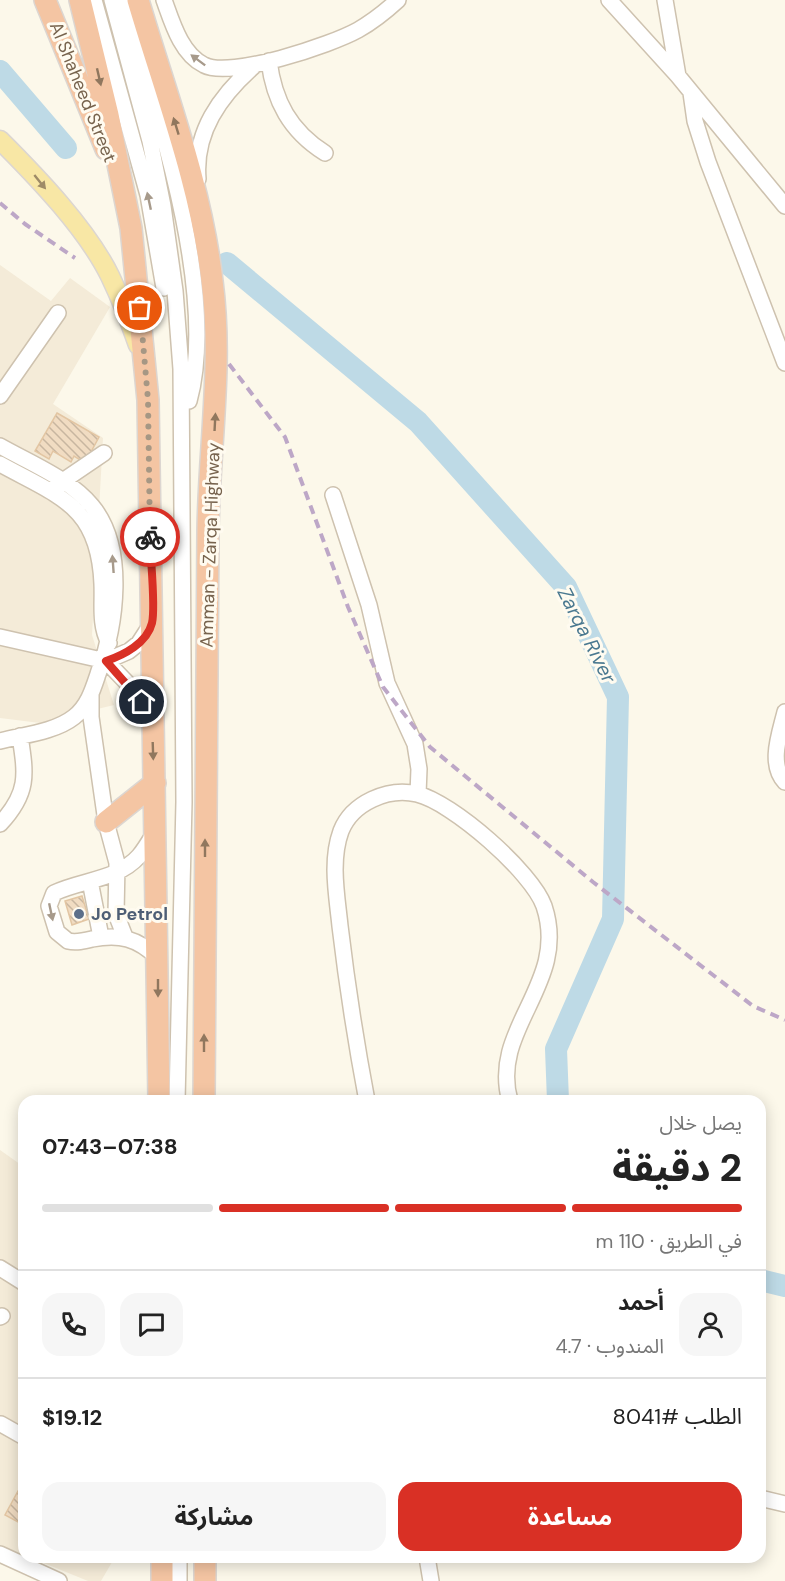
<!DOCTYPE html>
<html lang="ar">
<head>
<meta charset="utf-8">
<style>
	:root { --surface:#fff; --page:#f6f6f6; --text:#222; --muted:#767676; --line:#e0e0e0; --accent:#d93025 }
	body { margin:0; font-family:"DM Sans","Noto Sans Arabic",sans-serif; background:var(--page); color:var(--text); direction:rtl; height:100vh; display:flex; flex-direction:column; font-size:22px; white-space:nowrap }
	* { box-sizing:border-box; margin:0 }
	p { font-size:20px; color:var(--muted) }
	.icon { flex:none; width:33px; height:33px; fill:none; stroke:currentColor; stroke-width:2; stroke-linecap:round; stroke-linejoin:round }
	.map { position:relative; flex:1; overflow:hidden; direction:ltr }
	.details { position:absolute; left:18px; top:1095px; width:748px; height:468px; display:flex; flex-direction:column; background:var(--surface); border-radius:18px; box-shadow:0 3px 15px #0003; direction:rtl }
	.details>* { flex:none }
	.pin { position:absolute; display:grid; place-items:center; width:51px; height:51px; color:#fff; margin:-26px; border:3px solid #fff; border-radius:50%; box-shadow:0 2px 6px #0007 }
	.courier { position:absolute; display:grid; place-items:center; width:60px; height:60px; margin:-30px; border:4px solid #d93025; border-radius:50%; background:#fff; color:#222; box-shadow:0 2px 8px #0007 }
	.headline em { font-style:normal; font-weight:700 }
	.headline div { display:flex; flex-direction:column-reverse }
	.headline { display:flex; align-items:center; justify-content:space-between; height:102px; padding:0 24px }
	h1 { font-size:39px; font-weight:700; line-height:45px }
	.bar { display:grid; grid-template-columns:repeat(4,1fr); gap:9px 6px; align-content:center; height:72px; padding:0 24px }
	.bar i { height:8px; border-radius:4px; background:var(--line) }
	.bar .active { background:var(--accent) }
	.bar p { grid-column:span 4 }
	.line { display:flex; align-items:center; gap:15px; padding:0 24px; border-top:2px solid var(--line) }
	.line div { flex:1 }
	.round { display:grid; place-items:center; flex:none; width:63px; height:63px; border-radius:18px; background:var(--page) }
	.cta { display:flex; gap:12px; margin-top:auto; padding:12px 24px }
	.cta a { flex:1; height:69px; border-radius:18px; background:var(--accent); color:#fff; font-size:24px; font-weight:700; line-height:69px; text-align:center }
	.cta a+a { background:var(--page); color:var(--text) }
	.map>svg:first-child { display:block }
	.residential { fill:#f4ebd8 }
	.lines { fill:none; stroke-linecap:round; stroke-linejoin:round }
	.river { stroke:#bedae6; stroke-width:22 }
	.building { fill:url(#building-back-hatch); stroke:#e3c6a3; stroke-width:1.5 }
	.minor-casing { stroke:#cec2af; stroke-width:18 }
	.major-casing { stroke:#dcd6d1; stroke-width:21 }
	.highway-casing { stroke:#dcd6d1; stroke-width:24 }
	.minor { stroke:#fff; stroke-width:15 }
	.major { stroke:#f8e7a5; stroke-width:18 }
	.highway { stroke:#f4c5a3; stroke-width:21 }
	.rail { stroke:#bda7c7; stroke-width:4; stroke-dasharray:9 6; stroke-linecap:butt }
	.oneway { fill:#a79a8b }
	.oneway2 { fill:#90775e }
	.oneway3 { fill:#9e8b67 }
	.done { stroke:#a69784; stroke-width:6; stroke-dasharray:0 10.8 }
	.route { stroke:#d93025; stroke-width:8 }
	.service-dot { fill:#5c6f8a; stroke:#fffbf0; stroke-width:2 }
	.labels { text-anchor:middle; dominant-baseline:central; stroke-width:6; stroke-linejoin:round; paint-order:stroke }
	.street-label { font-size:18px; fill:#77634d; stroke:#fffbf0 }
	.service-label { font-size:18px; font-weight:bold; fill:#4e5e75; stroke:#fffbf0; text-anchor:start }
	.water-label { font-size:20px; font-style:italic; fill:#4b7990; stroke:#fffbf0 }
</style>
</head>
<body>
<div class="map">
<svg width="785" height="1581" viewBox="0 0 785 1581">
	<defs>
		<pattern id="building-back-hatch" width="6" height="6" patternUnits="userSpaceOnUse" patternTransform="scale(1.5)"><rect width="6" height="6" fill="#f1dcc2"/><path d="M-1 5l2 2M0 0l6 6M5-1l2 2" fill="none" stroke="#c8b6a0"/></pattern>
	</defs>
	<rect width="100%" height="100%" fill="#fcf8ea"/>
	<path class="residential" d="M0,265l51,36 19,-23 40,29 -57,97 50,34 -11,197 22,70 -74,18 -40,-5z
		M0,1150l24,17v388l-24,-10z
		M29,1557h86l-14,24h-13z"/>
	<g class="lines">
		<path class="river" d="M0,71l66,77
			M227,263l191,159 148,165 52,110 -5,222 -57,130 2,52
			M760,1280l25,6"/>
	</g>
	<path class="building" d="M57,413l42,24 -14,26 -11,-7 -3,6 -18,-11 -4,8 -14,-8z
		M82,896l7,23 -17,6 -7,-24z
		M18,1491l6,4 -2,29 -17,-9z"/>
	<g class="lines">
		<defs>
			<path id="minor" d="M94,0l54,195 16,93
				M112,0l38,141 13,65 12,85 6,78 3,433 -7,299
				M123,0c33,108 96,292 66,401
				M164,0c8,22 17,54 40,65 26,14 127,-20 154,-35 14,-8 28,-19 40,-30
				M609,0l69,76 107,130
				M665,0l13,76
				M269,61c5,40 21,70 56,92
				M691,93l4,28 13,41 77,201
				M198,179c-4,-47 22,-83 56,-113
				M0,396l58,-83
				M0,446c30,17 70,33 92,60 35,42 24,120 6,168 -5,15 -10,32 -24,43 -19,15 -51,18 -74,24
				M0,464c60,33 99,42 102,120 1,20 -3,40 7,59
				M54,487l50,-34
				M333,495l36,110 18,78 28,61 4,25 -1,25
				M0,637l106,24 23,-10 10,-8 13,-20
				M106,661l25,26 21,29
				M91,695v22l15,105 11,41 -1,51 9,23
				M785,712c-5,21 -17,52 0,70
				M0,824c29,-31 26,-49 20,-88
				M155,832c-5,8 -10,17 -16,24 -21,24 -58,24 -85,37l-5,13 8,26 11,9c8,2 16,0 24,-2 28,-5 45,-1 66,19
				M90,881l11,56
				M367,1101c-11,-58 -20,-116 -27,-175 -3,-30 -10,-65 1,-95 11,-28 47,-44 76,-37 35,8 115,78 127,112 26,78 -55,122 -34,195
				M0,1268l24,15
				M0,1317l2,-1
				M1,1424l23,13
				M760,1498l25,6
				M0,1554l59,27
				M179,1557v24
				M427,1557l4,24"/>
			<path id="major" d="M0,140c37,37 87,89 110,136 11,23 20,46 28,69"/>
			<path id="highway" d="M45,0l61,149
				M80,0l28,115 23,113 17,172 11,701
				M138,0c27,92 63,185 74,281 11,84 -3,166 -4,250 -2,190 -4,380 -4,570
				M106,822l49,-39
				M162,1557v24
				M205,1557v24"/>
		</defs>
		<use href="#minor" class="minor-casing"/>
		<use href="#major" class="major-casing"/>
		<use href="#highway" class="highway-casing"/>
		<use href="#minor" class="minor"/>
		<use href="#major" class="major"/>
		<use href="#highway" class="highway"/>
		<path class="rail" d="M0,203l25,21 50,34
			M229,364l56,73 63,170 35,80 47,60 163,135 160,124 32,14"/>
	</g>
	<defs><path id="oneway-solid" d="M-6-.8H1V-3.2L6.5 0L1 3.2V.8H-6Z" transform="scale(1.5)"/></defs>
	<g class="oneway">
		<use href="#oneway-solid" transform="translate(198 60) rotate(-143)"/>
		<use href="#oneway-solid" transform="translate(149 201) rotate(-102)"/>
		<use href="#oneway-solid" transform="translate(113 564) rotate(-94)"/>
		<use href="#oneway-solid" transform="translate(51 912) rotate(78)"/>
	</g>
	<g class="oneway2">
		<use href="#oneway-solid" transform="translate(99 77) rotate(77)"/>
		<use href="#oneway-solid" transform="translate(176 126) rotate(-107)"/>
		<use href="#oneway-solid" transform="translate(215 422) rotate(-87)"/>
		<use href="#oneway-solid" transform="translate(153 751) rotate(88)"/>
		<use href="#oneway-solid" transform="translate(205 848) rotate(-90)"/>
		<use href="#oneway-solid" transform="translate(158 988) rotate(90)"/>
		<use href="#oneway-solid" transform="translate(204 1043) rotate(-90)"/>
	</g>
	<use class="oneway3" href="#oneway-solid" transform="translate(40 182) rotate(51)"/>
	<g class="lines">
		<path class="done" d="M140,308l8,92 2,137"/>
		<path class="route" d="M142,702l-36,-41c18,-6 41,-18 46,-38 4,-17 -2,-66 -2,-86"/>
	</g>
	<circle class="service-dot" cx="79" cy="914" r="6"/>
	<g class="labels">
		<g class="street-label">
			<text transform="translate(83 92) rotate(68)">Al Shaheed Street</text>
			<text transform="translate(210 545) rotate(-88)">Amman - Zarqa Highway</text>
		</g>
		<g class="service-label">
			<text x="91" y="914">Jo Petrol</text>
		</g>
		<g class="water-label">
			<text transform="translate(587 635) rotate(63)">Zarqa River</text>
		</g>
	</g>
</svg>
<div class="pin" style="left:140px;top:308px;background:#ea580c"><svg class="icon" aria-label="bag" viewBox="0 0 24 24"><path d="M5 8h14l-1 12H6zM9 8a3 3 0 0 1 6 0"/></svg></div>
<div class="pin" style="left:142px;top:702px;background:#1f2937"><svg class="icon" aria-label="home" viewBox="0 0 24 24"><path d="M3 11l9-7 9 7M6 9v11h12V9"/></svg></div>
<div class="courier" style="left:150px;top:537px"><svg class="icon" aria-label="bike" viewBox="0 0 24 24"><circle cx="6" cy="16" r="4"/><circle cx="18" cy="16" r="4"/><path d="M6 16l4-8h5l3 8M10 8l3 8H6M13 5h3"/></svg></div>
<section class="details">
<div class="headline"><div><h1>2 دقيقة</h1><p>يصل خلال</p></div><em>07:38–07:43</em></div>
<div class="bar"><i class="active"></i><i class="active"></i><i class="active"></i><i></i><p>في الطريق · 110 m</p></div>
<div class="line" style="height:108px"><a class="round"><svg class="icon" aria-label="person" viewBox="0 0 24 24"><circle cx="12" cy="8" r="4"/><path d="M4 21q1-7 8-7t8 7"/></svg></a><div><b>أحمد</b><p>المندوب · 4.7</p></div><a class="round"><svg class="icon" aria-label="chat" viewBox="0 0 24 24"><path d="M4 5h16v11H9l-5 4z"/></svg></a><a class="round"><svg class="icon" aria-label="phone" viewBox="0 0 24 24"><path d="M5 4h4l2 5-3 2q2 4 5 5l2-3 5 2v4C11 20 4 13 5 4z"/></svg></a></div>
<div class="line" style="height:78px"><div>الطلب #8041</div><b>$19.12</b></div>
<div class="cta"><a>مساعدة</a><a>مشاركة</a></div>
</section>
</div>
</body>
</html>
